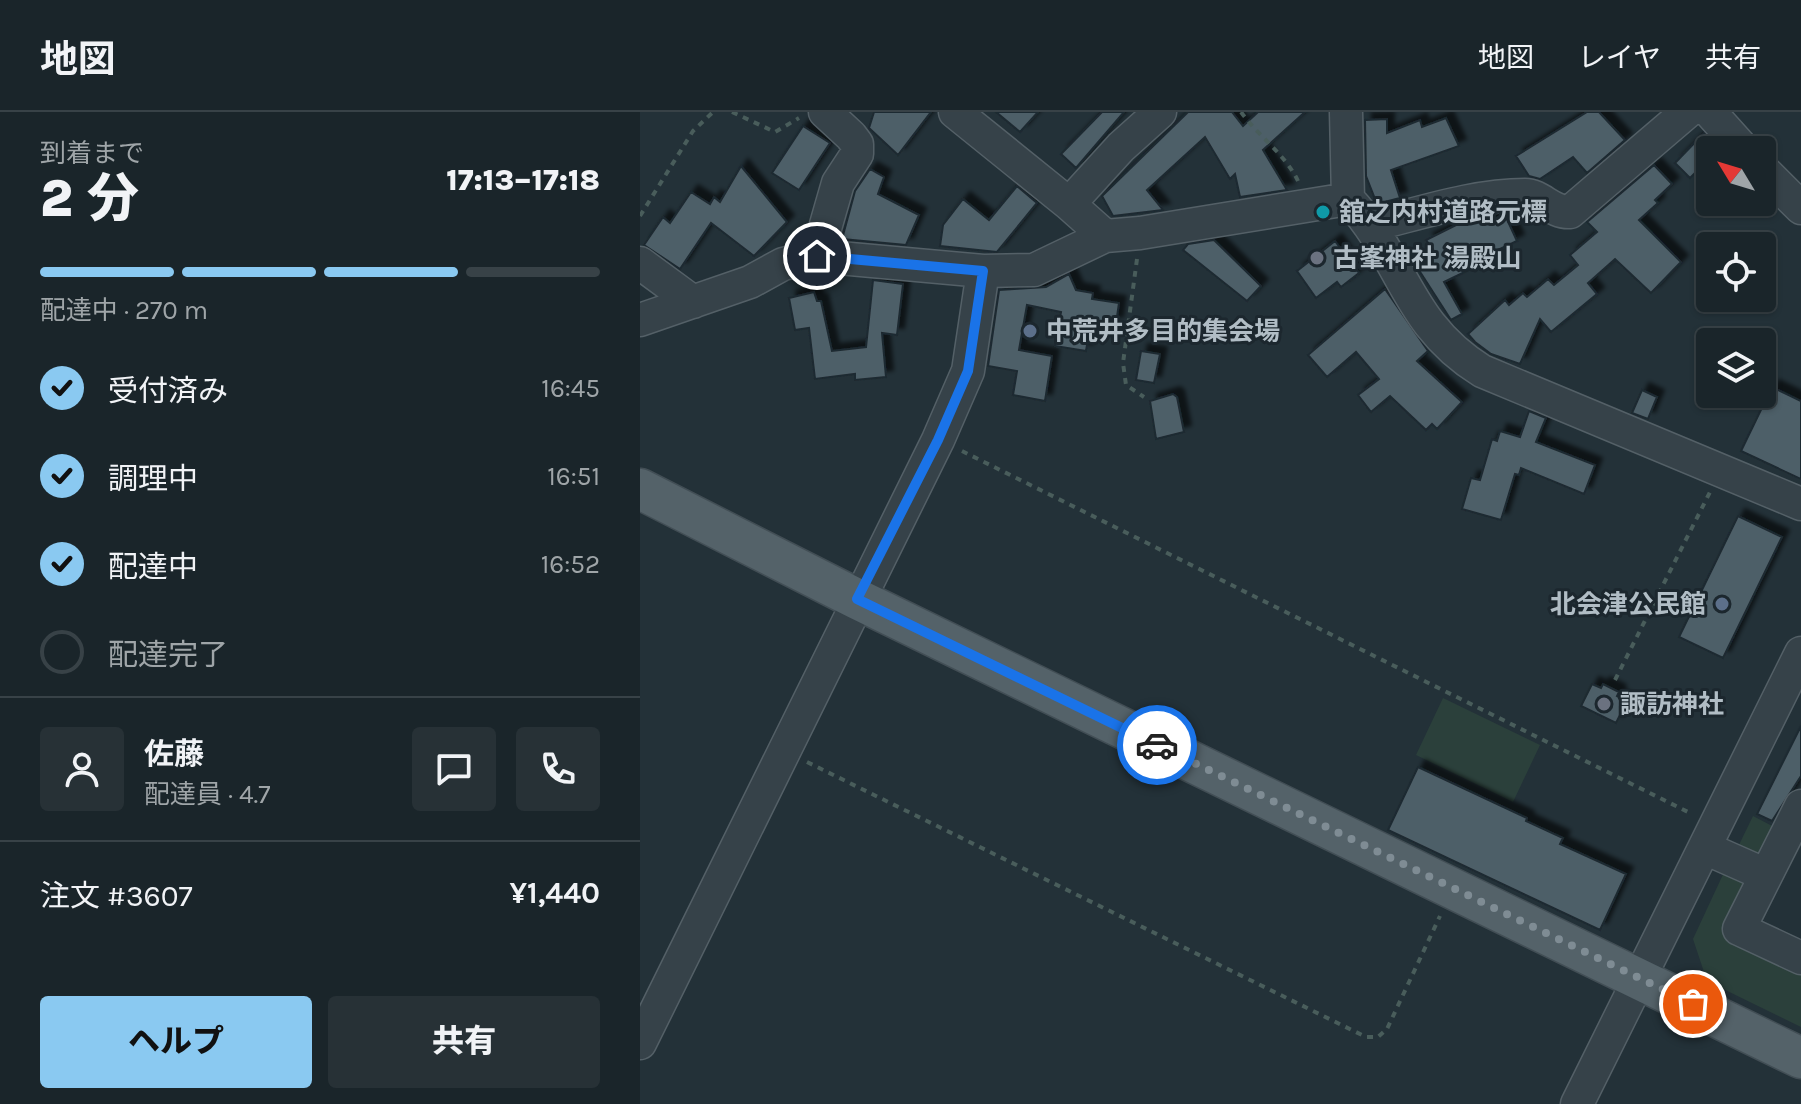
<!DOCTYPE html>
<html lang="ja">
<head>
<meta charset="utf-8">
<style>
	:root { --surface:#1a252a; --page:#273136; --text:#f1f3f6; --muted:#9fa5a8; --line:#384247; --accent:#8ac9f1 }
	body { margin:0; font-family:Karla,"Noto Sans JP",sans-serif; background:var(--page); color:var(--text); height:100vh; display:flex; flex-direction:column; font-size:30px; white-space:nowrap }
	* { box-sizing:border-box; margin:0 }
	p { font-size:26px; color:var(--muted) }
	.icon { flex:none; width:44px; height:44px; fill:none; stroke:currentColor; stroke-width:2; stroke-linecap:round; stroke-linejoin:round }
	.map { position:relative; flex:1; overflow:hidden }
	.drawer { display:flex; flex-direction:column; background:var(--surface); width:640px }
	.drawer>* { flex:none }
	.needle { width:52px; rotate:308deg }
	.tools { position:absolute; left:1056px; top:24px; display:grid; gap:16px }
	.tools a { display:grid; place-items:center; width:80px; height:80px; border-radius:8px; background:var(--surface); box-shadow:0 2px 6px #0004,0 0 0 2px var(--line); font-size:40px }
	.pin { position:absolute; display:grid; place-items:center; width:68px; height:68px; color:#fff; margin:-34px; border:4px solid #fff; border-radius:50%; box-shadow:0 2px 8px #0007 }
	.courier { position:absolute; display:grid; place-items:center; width:80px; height:80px; margin:-40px; border:6px solid #1a73e8; border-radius:50%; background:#fff; color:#222; box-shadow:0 2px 10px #0007 }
	.summary em { font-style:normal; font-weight:800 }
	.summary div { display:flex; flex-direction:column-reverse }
	.summary { display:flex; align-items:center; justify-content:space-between; height:136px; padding:0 40px }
	h1 { font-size:52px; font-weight:800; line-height:60px }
	.bar { display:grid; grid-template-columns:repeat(4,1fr); gap:12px 8px; align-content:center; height:96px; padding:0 40px }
	.bar i { height:10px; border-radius:6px; background:var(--line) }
	.bar .current { background:var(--accent) }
	.bar p { grid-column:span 4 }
	.line { display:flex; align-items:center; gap:20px; padding:0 40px; border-top:2px solid var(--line) }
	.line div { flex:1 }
	.round { display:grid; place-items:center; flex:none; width:84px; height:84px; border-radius:8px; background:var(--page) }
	ol { padding:0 40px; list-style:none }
	li { display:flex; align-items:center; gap:24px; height:88px }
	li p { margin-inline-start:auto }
	li .icon { padding:8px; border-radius:50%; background:var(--accent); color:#111; stroke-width:4 }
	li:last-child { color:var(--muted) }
	li i { width:44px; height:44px; border:4px solid var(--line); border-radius:50% }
	.action { display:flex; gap:16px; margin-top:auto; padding:16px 40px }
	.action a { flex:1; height:92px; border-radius:8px; background:var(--accent); color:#111; font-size:32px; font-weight:800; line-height:92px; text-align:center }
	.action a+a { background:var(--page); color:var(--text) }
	header { display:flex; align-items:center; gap:48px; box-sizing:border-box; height:112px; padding:0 40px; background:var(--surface); border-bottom:2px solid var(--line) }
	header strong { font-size:38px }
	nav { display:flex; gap:44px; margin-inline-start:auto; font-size:28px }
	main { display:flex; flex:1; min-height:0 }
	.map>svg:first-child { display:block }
	.green { fill:#2b403b }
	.building { fill:#4e5e67; stroke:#1e2930; stroke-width:2; filter:url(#shadow) }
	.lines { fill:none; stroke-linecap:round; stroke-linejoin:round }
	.minor-casing { stroke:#546067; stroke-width:35 }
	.major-casing { stroke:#424e55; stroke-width:43 }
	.path { stroke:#495d5b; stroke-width:4; stroke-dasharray:6 6; stroke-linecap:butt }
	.minor { stroke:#364249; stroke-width:32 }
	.major { stroke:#546269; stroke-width:40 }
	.done { stroke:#7f8c94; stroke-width:8; stroke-dasharray:0 14.4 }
	.route { stroke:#1a73e8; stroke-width:10 }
	.culture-dot { fill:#0f9aa8; stroke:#1c272e; stroke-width:3 }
	.worship-dot { fill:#6b7280; stroke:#1c272e; stroke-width:3 }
	.service-dot { fill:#5c6f8a; stroke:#1c272e; stroke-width:3 }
	.labels { text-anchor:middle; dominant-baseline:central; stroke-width:6; stroke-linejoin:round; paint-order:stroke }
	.poi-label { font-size:26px; font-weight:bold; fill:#b1bdc5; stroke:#1c272e; text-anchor:start }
</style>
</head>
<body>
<header>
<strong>地図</strong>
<nav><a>地図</a><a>レイヤ</a><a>共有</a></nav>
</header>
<main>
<section class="drawer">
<div class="summary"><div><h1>2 分</h1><p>到着まで</p></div><em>17:13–17:18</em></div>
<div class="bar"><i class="current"></i><i class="current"></i><i class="current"></i><i></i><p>配達中 · 270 m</p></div>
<ol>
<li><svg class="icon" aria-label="check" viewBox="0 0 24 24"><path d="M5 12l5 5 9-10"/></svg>受付済み<p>16:45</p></li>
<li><svg class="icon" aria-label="check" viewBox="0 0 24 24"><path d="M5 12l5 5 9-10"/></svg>調理中<p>16:51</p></li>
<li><svg class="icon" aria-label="check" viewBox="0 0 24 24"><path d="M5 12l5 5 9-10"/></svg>配達中<p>16:52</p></li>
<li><i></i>配達完了</li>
</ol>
<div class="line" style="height:144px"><a class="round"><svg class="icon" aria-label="person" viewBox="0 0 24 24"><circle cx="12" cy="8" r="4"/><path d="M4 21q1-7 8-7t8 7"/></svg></a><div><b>佐藤</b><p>配達員 · 4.7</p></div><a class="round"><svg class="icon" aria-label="chat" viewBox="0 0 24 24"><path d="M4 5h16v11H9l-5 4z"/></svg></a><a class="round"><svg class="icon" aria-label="phone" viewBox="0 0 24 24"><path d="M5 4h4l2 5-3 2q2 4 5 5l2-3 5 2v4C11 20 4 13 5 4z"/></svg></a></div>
<div class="line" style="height:104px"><div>注文 #3607</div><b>¥1,440</b></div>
<div class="action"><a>ヘルプ</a><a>共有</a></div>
</section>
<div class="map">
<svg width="1161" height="992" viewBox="0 0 1161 992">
	<defs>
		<filter id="shadow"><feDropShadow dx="7" dy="-7" stdDeviation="2" flood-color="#0009"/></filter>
	</defs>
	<rect width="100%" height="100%" fill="#233138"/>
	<path class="green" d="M803,586l97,47 -27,57 -97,-47z
		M1113,704l23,12 -14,29 -26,-6z
		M1086,756l21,12 -18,53 72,36v58l-94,-46 -14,-42z"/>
	<path class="building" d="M234,0h57l-33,43 -29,-27z
		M356,0h42l-18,20z
		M462,0h22l-48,56 -15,-14z
		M548,0h44l11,14 15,-14h47l-42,38 24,40 -47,7 -5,-23 -5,5 -25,-42 -58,53 16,20 -50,6 -11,-20z
		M947,0h12l26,28 -38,33 -14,-16 -33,22 -11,-3 -13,-20z
		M806,6l13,28 -68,24 9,28 -23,6 -11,-28 -1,-56 22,-1v14l33,-13 2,7z
		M163,14l27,17 -31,47 -27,-17z
		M1064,21l14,17h-8v8l-20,20 -15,-15z
		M1014,53l18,19 -17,16 3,3 -19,17 42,42 -30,31 -36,-34 -27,24 9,11 -46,38 -11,-13 -20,45 -29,-10 -16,-12 -7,-8 37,-34 4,5 14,-12 4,4 21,-18 6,6 24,-20 -8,-10 27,-23 -10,-10z
		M101,54l46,56 -33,34 -43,-33 -31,46 -36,-24 19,-28 7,6 21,-31 19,12 4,-7 6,5z
		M230,57l14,8 -6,17 41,21 -13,30 -64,-6 13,-48z
		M377,74l20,17 -40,49 -57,-6 3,-21 20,-26 26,21z
		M865,103l12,26 -49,23 3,5 -27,13 18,32 -11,6 -36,-56 18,-15 -7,-9 38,-19 15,-3 3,5z
		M574,128l47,46 -14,15 -64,-51 5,-6z
		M695,129l24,32 -18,14 -4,-5 -21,16 -19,-27z
		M429,162l7,16 17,3 -1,6 27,4 -3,21 -25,-3 -5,30 -31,-5 6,-34 -34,-7 -8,45 33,6 -7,45 -32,-6 4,-24 -29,-5 11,-76 47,-3z
		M233,168l30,4 -6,51 -15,-2 4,44 -31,3v-6l-40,5 -6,-51 -14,2 -6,-32 25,-6 3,9h4l11,50 34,-4z
		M745,177l43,62 -11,10 45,41 -25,27 -5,-5 -6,6 -36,-34 -19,16 -13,-17 21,-16 -23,-27 -29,25 -19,-22z
		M501,239l19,3 -6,29 -18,-3z
		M1132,275l29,14v78l-60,-28z
		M1002,278l15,7 -9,22 -16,-6z
		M533,282l4,3 7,35 -28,7 -6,-38z
		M889,299l17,7 -10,24 59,23 -11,29 -63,-26 -2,7 -4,-1 -14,46 -39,-11 9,-31 9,2 12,-41 5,2 3,-10 20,6z
		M1098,404l44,21 -59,121 -44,-21z
		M952,572l9,4 2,-4 16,8 -2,4 10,5 -11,22 -35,-17z
		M1161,614v50l-29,45 -15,-7z
		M778,655l109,51 -1,3 37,17 -3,6 66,30 -26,56 -212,-100z"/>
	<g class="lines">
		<defs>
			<path id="minor" d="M315,0l114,92
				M706,0l2,87
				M1070,0l34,38
				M1122,57l39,39
				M732,113c49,-12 102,-30 153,-30 16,0 27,18 45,17l117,-100
				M465,124l-36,-32 52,-57 39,-35
				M177,144l21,-73 19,-29v-10l-6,-8 -26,-24
				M0,151l53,39
				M0,208l110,-38 33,-18 34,-8 166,15
				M1161,694l-62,123 62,29
				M1065,736l61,27
				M0,931l298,-603 30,-69 15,-100 51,-1 71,-34 35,-3 208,-34c56,60 57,124 134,172l319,133
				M937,992l224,-451"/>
			<path id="major" d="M0,377l217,110 944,459"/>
		</defs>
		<use href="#minor" class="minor-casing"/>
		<use href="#major" class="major-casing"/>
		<path class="path" d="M92,0l43,20 24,-14
			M601,0c18,25 44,42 57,69
			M0,104l53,-85 20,-19
			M497,147l-14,104 3,22 18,12
			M322,339l730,363
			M975,568l95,-188
			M167,650l559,275h12l9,-8 53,-113"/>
		<use href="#minor" class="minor"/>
		<use href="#major" class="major"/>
	</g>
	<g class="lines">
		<path class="done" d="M517,633l536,259"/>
		<path class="route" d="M177,144l166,15 -15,100 -30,69 -81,159 300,146"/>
	</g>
	<circle class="culture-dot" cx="683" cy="100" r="8"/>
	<g class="worship-dot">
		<circle cx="677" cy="146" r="8"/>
		<circle cx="964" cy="592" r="8"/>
	</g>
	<g class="service-dot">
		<circle cx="390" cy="219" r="8"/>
		<circle cx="1082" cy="492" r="8"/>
	</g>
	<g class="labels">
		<g class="poi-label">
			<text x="699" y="100">舘之内村道路元標</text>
			<text x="693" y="146">古峯神社 湯殿山</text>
			<text x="406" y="219">中荒井多目的集会場</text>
			<text x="1066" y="492" text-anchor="end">北会津公民館</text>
			<text x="980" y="592">諏訪神社</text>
		</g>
	</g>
</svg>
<div class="tools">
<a><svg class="needle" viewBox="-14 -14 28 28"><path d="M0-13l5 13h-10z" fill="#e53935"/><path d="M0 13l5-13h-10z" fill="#9fa5a8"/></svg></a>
<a><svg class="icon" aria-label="locate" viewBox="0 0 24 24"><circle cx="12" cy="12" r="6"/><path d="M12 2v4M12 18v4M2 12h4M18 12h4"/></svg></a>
<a><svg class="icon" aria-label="layers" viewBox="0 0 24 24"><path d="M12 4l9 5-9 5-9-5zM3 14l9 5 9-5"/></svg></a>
</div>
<div class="pin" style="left:1053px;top:892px;background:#ea580c"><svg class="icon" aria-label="bag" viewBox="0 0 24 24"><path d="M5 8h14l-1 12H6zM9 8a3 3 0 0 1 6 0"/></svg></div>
<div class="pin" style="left:177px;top:144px;background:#1f2937"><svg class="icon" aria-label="home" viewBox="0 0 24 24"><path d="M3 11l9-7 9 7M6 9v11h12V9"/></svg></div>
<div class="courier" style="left:517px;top:633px"><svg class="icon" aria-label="car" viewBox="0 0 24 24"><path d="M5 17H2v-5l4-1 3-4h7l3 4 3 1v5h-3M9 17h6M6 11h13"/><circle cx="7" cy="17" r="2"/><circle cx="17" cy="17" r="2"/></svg></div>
</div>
</main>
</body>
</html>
